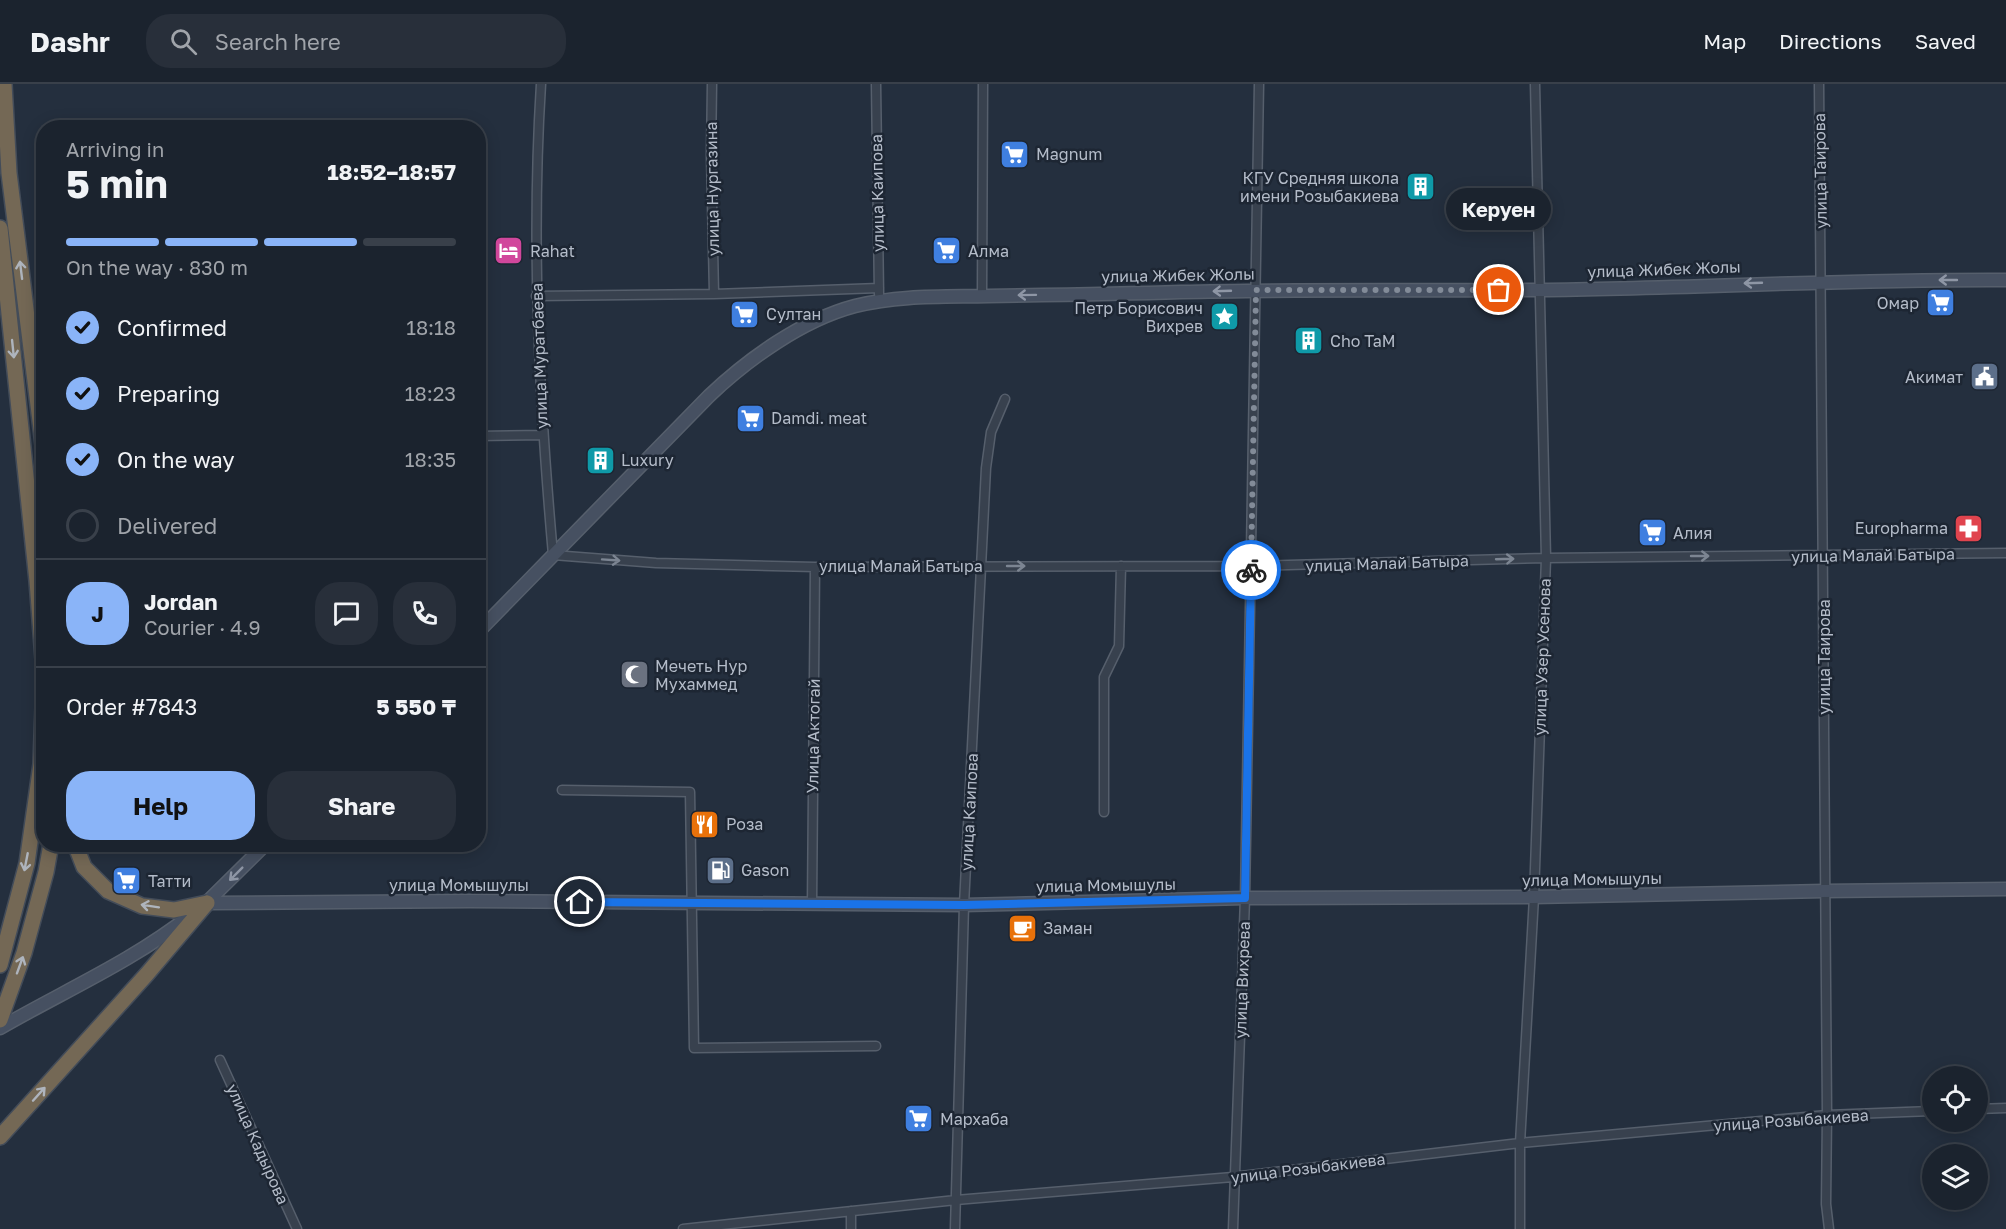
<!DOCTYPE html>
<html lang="en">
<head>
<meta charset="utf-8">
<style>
	:root { --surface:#1b232e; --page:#282f3a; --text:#f1f3f6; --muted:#a0a4aa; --line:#39404a; --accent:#8ab4f8 }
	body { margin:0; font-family:"Golos Text",sans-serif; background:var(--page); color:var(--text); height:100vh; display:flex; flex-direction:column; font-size:22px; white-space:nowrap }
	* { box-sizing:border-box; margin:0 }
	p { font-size:20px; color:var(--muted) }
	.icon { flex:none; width:33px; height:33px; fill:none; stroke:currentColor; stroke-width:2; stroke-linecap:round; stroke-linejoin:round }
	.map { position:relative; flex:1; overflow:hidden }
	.panel { position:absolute; left:36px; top:36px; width:450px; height:732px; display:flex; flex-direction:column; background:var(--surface); border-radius:24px; box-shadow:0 3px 15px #0003,0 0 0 2px var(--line) }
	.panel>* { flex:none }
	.fabs { position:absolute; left:1922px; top:982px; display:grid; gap:12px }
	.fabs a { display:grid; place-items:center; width:66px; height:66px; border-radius:50%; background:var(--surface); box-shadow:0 3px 15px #0003,0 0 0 2px var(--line); font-size:30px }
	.pin { position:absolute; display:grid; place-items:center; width:51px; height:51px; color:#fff; margin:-26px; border:3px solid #fff; border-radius:50%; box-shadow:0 2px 6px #0007 }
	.courier { position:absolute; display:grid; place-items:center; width:60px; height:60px; margin:-30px; border:4px solid #1a73e8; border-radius:50%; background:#fff; color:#222; box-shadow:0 2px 8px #0007 }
	.bubble { position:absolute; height:42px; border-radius:21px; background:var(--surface); box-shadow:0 3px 15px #0003,0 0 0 2px var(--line); font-size:20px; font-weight:700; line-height:42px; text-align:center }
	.head em { font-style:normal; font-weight:700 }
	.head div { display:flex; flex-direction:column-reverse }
	.head { display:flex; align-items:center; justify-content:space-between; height:102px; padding:0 30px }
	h1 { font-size:39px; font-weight:700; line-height:45px }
	.bar { display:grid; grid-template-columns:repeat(4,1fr); gap:9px 6px; align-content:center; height:72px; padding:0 30px }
	.bar i { height:8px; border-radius:4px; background:var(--line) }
	.bar .active { background:var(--accent) }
	.bar p { grid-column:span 4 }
	.line { display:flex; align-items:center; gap:15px; padding:0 30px; border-top:2px solid var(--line) }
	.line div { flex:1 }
	.round { display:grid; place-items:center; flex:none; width:63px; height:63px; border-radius:24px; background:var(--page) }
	ol { padding:0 30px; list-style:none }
	li { display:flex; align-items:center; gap:18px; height:66px }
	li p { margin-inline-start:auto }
	li .icon { padding:6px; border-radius:50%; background:var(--accent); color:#111; stroke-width:4 }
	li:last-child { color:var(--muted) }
	li i { width:33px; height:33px; border:3px solid var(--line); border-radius:50% }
	.button { display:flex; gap:12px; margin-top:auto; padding:12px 30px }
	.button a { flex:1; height:69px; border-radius:24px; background:var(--accent); color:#111; font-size:24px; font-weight:700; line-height:69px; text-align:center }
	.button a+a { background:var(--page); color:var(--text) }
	header { display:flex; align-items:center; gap:36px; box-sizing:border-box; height:84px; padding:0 30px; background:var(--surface); border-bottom:2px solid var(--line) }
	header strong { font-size:28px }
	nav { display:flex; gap:33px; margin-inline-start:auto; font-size:21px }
	.search { width:420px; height:54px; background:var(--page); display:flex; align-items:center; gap:15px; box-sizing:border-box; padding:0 21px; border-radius:24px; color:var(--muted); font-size:22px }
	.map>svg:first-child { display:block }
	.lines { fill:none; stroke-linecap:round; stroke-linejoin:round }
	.street-casing { stroke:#565f6c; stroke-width:11 }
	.secondary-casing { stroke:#565f6c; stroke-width:15 }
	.highway-casing { stroke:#434c59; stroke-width:18 }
	.street { stroke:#38414e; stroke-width:8 }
	.secondary { stroke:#465061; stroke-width:12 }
	.highway { stroke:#746855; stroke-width:15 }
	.oneway { stroke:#aeb4bd }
	.oneway2 { stroke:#8e96a5 }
	.oneway3 { stroke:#7c8592 }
	.done { stroke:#828b98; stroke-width:6; stroke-dasharray:0 10.8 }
	.route { stroke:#1a73e8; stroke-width:8 }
	.labels { text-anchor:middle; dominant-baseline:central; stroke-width:5; stroke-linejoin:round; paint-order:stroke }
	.poi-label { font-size:16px; fill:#b4bcc9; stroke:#1d2633; text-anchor:start }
	.street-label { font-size:16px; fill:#b4bcc9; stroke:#1d2633 }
</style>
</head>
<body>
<header>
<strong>Dashr</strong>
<div class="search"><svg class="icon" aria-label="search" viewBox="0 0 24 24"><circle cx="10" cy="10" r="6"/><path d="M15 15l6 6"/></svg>Search here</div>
<nav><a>Map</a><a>Directions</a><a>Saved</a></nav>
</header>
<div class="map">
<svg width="2006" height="1145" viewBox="0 0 2006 1145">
	<rect width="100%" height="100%" fill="#242f3e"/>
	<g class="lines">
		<defs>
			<path id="street" d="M541,0c-10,159 -2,313 12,471l103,8 159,4 436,-1 295,-8 460,-5
				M712,0l-1,71 3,139
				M876,0l3,210
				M1819,0l8,1031 -1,89 3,25
				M536,212l178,-2 165,-6
				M982,212l1,-212
				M478,352l65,-1
				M562,706l128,2 4,256 182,-2
				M1104,728v-135l15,-31 2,-80
				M812,821l3,-338
				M220,976l77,169
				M1977,1025l29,-1
				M683,1145l273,-29 277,-23 287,-34 307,-28 105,-4
				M851,1145v-18
				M955,1145l9,-324 22,-437 5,-36 14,-33
				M1233,1145l12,-331 14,-814
				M1520,1145v-86l14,-246 12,-339 -11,-474"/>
			<path id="secondary" d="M478,548l231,-236c39,-37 93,-76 146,-90 44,-11 88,-9 133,-10 64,-1 128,-2 193,-4 120,-3 239,-1 359,-2 156,-2 311,-11 466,-10
				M207,819l262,-2 495,4 281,-7 289,-1 290,-6 182,-2
				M204,821l62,-61
				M0,944c64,-37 133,-67 191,-113"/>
			<path id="highway" d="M4,0l5,89 35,280
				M0,144l37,353 7,91
				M75,760l9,23 24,24 34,15 32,4 33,-7
				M0,881l27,-102 14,-99 3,-85
				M0,936l24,-67 22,-81 5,-28
				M0,1053l147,-163 60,-71"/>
		</defs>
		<use href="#street" class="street-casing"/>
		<use href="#secondary" class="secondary-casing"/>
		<use href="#highway" class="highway-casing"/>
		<use href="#street" class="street"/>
		<use href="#secondary" class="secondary"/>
		<use href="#highway" class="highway"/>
	</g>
	<defs><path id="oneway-shaft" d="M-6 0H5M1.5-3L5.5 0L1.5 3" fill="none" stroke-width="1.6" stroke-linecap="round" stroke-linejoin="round" transform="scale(1.5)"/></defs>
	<g class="oneway">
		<use href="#oneway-shaft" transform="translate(21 186) rotate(-97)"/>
		<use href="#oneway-shaft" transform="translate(13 265) rotate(84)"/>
		<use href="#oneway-shaft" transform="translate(26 778) rotate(101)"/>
		<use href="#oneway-shaft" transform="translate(150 822) rotate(-171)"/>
		<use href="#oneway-shaft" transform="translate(20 881) rotate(-70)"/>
		<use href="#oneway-shaft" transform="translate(39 1010) rotate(-48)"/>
	</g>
	<g class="oneway2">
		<use href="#oneway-shaft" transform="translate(1948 196) rotate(180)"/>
		<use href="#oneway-shaft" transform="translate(1753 199) rotate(178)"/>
		<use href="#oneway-shaft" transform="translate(1222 207) rotate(178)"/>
		<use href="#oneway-shaft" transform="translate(1027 211) rotate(179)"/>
		<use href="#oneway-shaft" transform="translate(236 790) rotate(135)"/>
	</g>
	<g class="oneway3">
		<use href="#oneway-shaft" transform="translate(1700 472)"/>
		<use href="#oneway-shaft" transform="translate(1505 475) rotate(-2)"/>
		<use href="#oneway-shaft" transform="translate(611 476) rotate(4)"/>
		<use href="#oneway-shaft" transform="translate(1016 482)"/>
	</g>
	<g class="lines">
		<path class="done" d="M1251,486l5,-280h243"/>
		<path class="route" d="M580,818l384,3 281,-7 6,-328"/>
	</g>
	<defs>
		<symbol id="supermarket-square" viewBox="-11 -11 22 22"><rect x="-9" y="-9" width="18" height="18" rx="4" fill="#3f7fe0" stroke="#1d2633"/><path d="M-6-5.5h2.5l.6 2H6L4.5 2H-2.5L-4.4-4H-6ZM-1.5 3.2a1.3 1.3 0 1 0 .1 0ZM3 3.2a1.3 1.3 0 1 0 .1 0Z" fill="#fff"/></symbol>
		<symbol id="building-square" viewBox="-11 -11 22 22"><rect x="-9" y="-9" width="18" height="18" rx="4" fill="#0f9aa8" stroke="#1d2633"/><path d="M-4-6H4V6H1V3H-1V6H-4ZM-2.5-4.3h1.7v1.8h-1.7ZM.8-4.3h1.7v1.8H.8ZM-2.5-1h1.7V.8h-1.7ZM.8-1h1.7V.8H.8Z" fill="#fff"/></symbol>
		<symbol id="hotel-square" viewBox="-11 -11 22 22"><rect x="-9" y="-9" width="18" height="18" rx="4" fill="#d1479c" stroke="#1d2633"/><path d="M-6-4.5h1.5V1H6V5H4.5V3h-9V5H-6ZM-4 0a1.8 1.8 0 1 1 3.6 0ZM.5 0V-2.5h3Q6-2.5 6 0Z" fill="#fff"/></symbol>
		<symbol id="sight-square" viewBox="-11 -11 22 22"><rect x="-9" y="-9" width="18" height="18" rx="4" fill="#0f9aa8" stroke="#1d2633"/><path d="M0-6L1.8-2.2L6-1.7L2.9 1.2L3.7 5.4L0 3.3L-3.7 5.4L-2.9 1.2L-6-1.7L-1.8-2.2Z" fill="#fff"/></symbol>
		<symbol id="civic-square" viewBox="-11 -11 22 22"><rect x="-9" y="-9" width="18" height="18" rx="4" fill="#5c6f8a" stroke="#1d2633"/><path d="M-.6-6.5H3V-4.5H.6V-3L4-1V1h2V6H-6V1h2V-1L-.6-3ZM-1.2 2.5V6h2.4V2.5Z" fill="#fff"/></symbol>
		<symbol id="pharmacy-square" viewBox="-11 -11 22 22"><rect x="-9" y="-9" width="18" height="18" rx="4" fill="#e0444e" stroke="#1d2633"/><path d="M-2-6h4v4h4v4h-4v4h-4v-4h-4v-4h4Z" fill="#fff"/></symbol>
		<symbol id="mosque-square" viewBox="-11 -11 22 22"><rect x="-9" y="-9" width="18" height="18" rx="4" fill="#6b7280" stroke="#1d2633"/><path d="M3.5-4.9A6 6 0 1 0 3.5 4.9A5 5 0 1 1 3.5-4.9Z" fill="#fff"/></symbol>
		<symbol id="restaurant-square" viewBox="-11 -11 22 22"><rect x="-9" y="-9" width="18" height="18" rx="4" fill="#e8710a" stroke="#1d2633"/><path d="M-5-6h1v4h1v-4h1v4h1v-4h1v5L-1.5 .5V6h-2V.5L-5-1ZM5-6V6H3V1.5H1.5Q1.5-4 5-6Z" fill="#fff"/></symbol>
		<symbol id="fuel-square" viewBox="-11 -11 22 22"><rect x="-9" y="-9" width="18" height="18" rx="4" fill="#5c6f8a" stroke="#1d2633"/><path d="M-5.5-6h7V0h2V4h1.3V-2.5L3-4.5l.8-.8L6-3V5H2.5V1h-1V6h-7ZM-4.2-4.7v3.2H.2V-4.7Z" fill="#fff"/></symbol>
		<symbol id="cafe-square" viewBox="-11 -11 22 22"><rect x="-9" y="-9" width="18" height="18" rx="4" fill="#e8710a" stroke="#1d2633"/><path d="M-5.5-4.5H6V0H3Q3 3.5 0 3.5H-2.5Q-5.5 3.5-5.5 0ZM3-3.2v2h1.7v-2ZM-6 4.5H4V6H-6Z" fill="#fff"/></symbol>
	</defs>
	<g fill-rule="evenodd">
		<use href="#supermarket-square" x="998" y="54" width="33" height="33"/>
		<use href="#building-square" x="1404" y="86" width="33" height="33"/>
		<use href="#hotel-square" x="492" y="150" width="33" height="33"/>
		<use href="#supermarket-square" x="930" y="150" width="33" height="33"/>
		<use href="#supermarket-square" x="1924" y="202" width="33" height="33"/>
		<use href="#supermarket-square" x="728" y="214" width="33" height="33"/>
		<use href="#sight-square" x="1208" y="216" width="33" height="33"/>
		<use href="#building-square" x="1292" y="240" width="33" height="33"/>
		<use href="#civic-square" x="1968" y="276" width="33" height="33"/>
		<use href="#supermarket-square" x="734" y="318" width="33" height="33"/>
		<use href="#building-square" x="584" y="360" width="33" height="33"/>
		<use href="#pharmacy-square" x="1952" y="428" width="33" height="33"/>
		<use href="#supermarket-square" x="1636" y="432" width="33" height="33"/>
		<use href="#mosque-square" x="618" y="574" width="33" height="33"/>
		<use href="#restaurant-square" x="688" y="724" width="33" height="33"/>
		<use href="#fuel-square" x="704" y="770" width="33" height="33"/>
		<use href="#supermarket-square" x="110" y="780" width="33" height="33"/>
		<use href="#cafe-square" x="1006" y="828" width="33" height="33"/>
		<use href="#supermarket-square" x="902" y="1018" width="33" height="33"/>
	</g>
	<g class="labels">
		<g class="poi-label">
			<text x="1036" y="70">Magnum</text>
			<text x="1399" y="94" text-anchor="end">КГУ Средняя школа<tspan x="1399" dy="18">имени Розыбакиева</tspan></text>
			<text x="530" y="167">Rahat</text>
			<text x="968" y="167">Алма</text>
			<text x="1919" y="219" text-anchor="end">Омар</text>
			<text x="1203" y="224" text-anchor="end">Петр Борисович<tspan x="1203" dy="18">Вихрев</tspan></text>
			<text x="766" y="230">Султан</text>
			<text x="1330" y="257">Cho TaM</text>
			<text x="1963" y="293" text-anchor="end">Акимат</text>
			<text x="771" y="334">Damdi. meat</text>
			<text x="621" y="376">Luxury</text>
			<text x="1948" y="444" text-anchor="end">Europharma</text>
			<text x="1673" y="449">Алия</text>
			<text x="655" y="582">Мечеть Нур<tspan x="655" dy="18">Мухаммед</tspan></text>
			<text x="726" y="740">Роза</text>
			<text x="741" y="786">Gason</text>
			<text x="148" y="797">Татти</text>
			<text x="1043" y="844">Заман</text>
			<text x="940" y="1035">Мархаба</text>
		</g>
		<g class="street-label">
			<text transform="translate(1820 87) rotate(-91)">улица Таирова</text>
			<text transform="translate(712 105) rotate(-91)">улица Нургазина</text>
			<text transform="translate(877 109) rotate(-91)">улица Каипова</text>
			<text transform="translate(1664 185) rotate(-2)">улица Жибек Жолы</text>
			<text transform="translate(1178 191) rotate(-1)">улица Жибек Жолы</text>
			<text transform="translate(539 272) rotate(-92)">улица Муратбаева</text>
			<text transform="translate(1873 471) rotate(-1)">улица Малай Батыра</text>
			<text transform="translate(1387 479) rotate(-2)">улица Малай Батыра</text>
			<text x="901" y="482">улица Малай Батыра</text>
			<text transform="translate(1542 573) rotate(-88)">улица Узер Усенова</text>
			<text transform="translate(1824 573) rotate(-90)">улица Таирова</text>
			<text transform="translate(813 652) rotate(-89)">Улица Актогай</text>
			<text transform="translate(969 728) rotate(-87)">улица Каипова</text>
			<text transform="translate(1592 795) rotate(-1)">улица Момышулы</text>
			<text x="459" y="801">улица Момышулы</text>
			<text transform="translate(1106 801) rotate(-1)">улица Момышулы</text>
			<text transform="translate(1242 896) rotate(-88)">улица Вихрева</text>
			<text transform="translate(1791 1036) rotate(-4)">улица Розыбакиева</text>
			<text transform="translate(258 1060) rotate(66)">улица Кадырова</text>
			<text transform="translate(1308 1084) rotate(-7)">улица Розыбакиева</text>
		</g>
	</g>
</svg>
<div class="fabs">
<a><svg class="icon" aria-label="locate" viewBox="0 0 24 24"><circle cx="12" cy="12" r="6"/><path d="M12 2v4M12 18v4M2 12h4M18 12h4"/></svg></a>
<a><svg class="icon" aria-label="layers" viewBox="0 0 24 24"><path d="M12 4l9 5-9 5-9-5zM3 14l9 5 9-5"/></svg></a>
</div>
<div class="pin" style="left:1499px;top:206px;background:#ea580c"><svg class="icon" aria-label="bag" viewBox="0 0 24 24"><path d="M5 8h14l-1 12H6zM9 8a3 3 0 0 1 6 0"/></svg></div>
<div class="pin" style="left:580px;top:818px;background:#1f2937"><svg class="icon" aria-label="home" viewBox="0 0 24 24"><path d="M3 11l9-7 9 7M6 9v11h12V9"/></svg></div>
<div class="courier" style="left:1251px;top:486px"><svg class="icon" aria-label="bike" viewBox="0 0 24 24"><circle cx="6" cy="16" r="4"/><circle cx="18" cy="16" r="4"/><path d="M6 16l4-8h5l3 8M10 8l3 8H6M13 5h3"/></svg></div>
<div class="bubble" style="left:1446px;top:104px;width:105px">Керуен</div>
<section class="panel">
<div class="head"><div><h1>5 min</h1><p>Arriving in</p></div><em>18:52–18:57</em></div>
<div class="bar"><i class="active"></i><i class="active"></i><i class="active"></i><i></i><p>On the way · 830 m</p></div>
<ol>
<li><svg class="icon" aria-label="check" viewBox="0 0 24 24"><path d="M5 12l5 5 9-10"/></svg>Confirmed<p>18:18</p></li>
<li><svg class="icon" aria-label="check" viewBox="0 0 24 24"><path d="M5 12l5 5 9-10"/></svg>Preparing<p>18:23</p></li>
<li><svg class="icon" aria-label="check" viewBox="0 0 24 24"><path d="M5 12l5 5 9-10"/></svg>On the way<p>18:35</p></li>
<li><i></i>Delivered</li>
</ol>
<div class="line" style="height:108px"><b class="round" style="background:var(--accent);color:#111">J</b><div><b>Jordan</b><p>Courier · 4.9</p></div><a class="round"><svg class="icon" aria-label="chat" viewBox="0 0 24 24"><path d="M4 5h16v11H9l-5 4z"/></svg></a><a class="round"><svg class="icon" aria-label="phone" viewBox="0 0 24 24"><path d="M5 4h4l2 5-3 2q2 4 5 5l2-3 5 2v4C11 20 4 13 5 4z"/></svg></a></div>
<div class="line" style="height:78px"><div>Order #7843</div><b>5 550 ₸</b></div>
<div class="button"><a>Help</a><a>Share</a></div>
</section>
</div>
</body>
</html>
